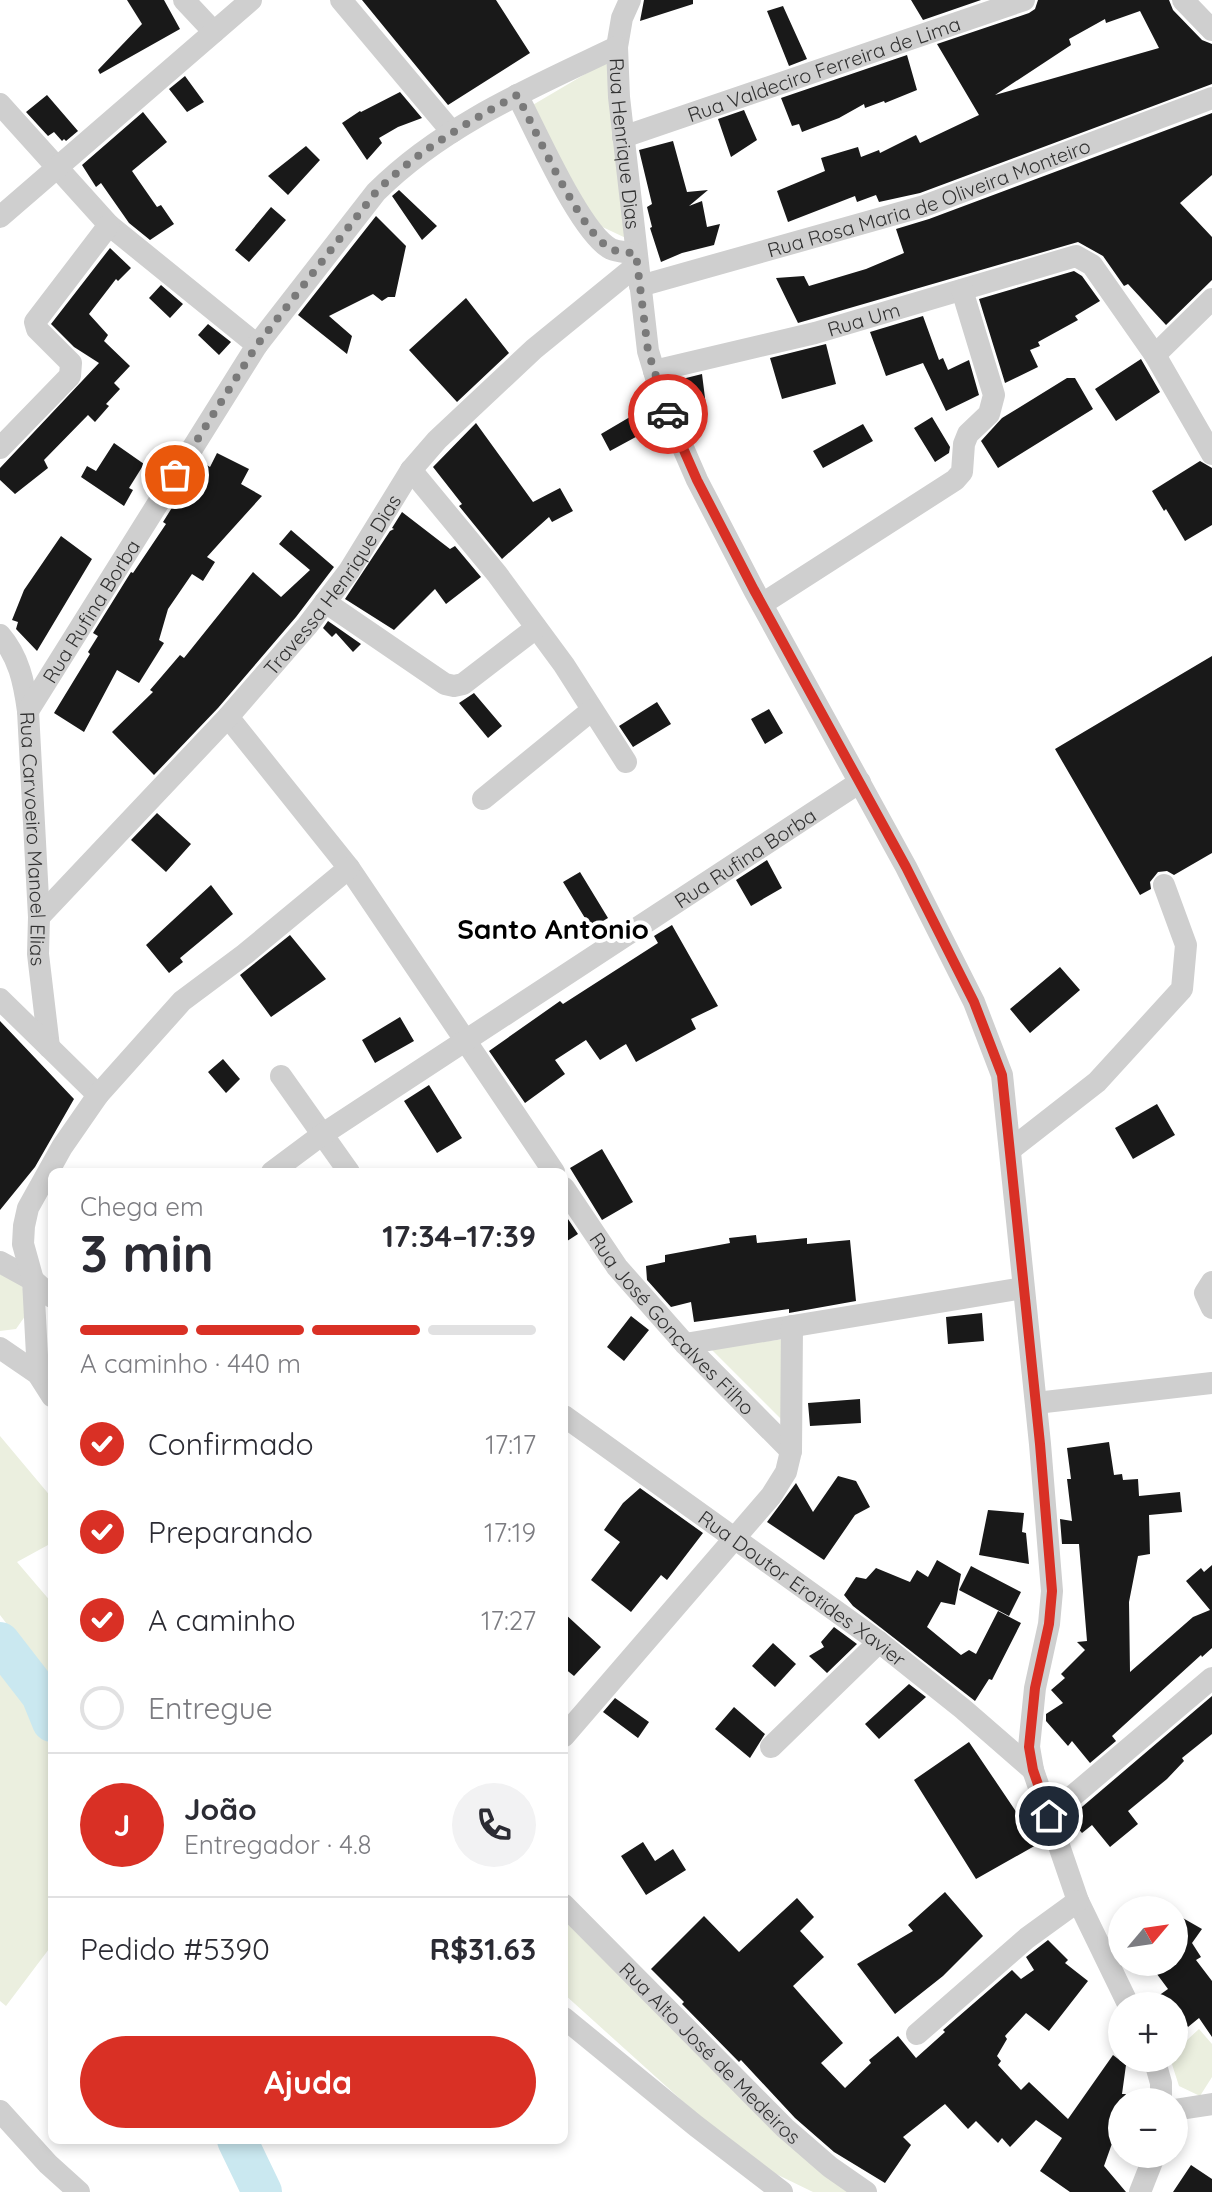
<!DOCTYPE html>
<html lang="pt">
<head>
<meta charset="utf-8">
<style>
	:root { --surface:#fff; --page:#f2f2f3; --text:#2b2b33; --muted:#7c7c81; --line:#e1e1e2; --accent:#d93025 }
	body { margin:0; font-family:Quicksand,sans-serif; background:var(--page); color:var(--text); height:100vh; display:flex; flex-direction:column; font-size:30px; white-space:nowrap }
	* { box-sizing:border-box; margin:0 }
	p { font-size:26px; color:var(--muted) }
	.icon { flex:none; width:44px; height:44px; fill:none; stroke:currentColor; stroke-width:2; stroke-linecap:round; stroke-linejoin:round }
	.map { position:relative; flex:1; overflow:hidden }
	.drawer { position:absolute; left:48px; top:1168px; width:520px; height:976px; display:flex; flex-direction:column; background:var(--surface); border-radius:12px; box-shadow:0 4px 12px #0003 }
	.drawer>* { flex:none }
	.needle { width:52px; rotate:61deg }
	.fabs { position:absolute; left:1108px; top:1896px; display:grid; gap:16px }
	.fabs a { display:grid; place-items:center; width:80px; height:80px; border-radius:50%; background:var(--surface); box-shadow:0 4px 12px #0003; font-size:40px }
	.pin { position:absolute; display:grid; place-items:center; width:68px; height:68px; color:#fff; margin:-34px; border:4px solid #fff; border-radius:50%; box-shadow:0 2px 8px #0007 }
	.courier { position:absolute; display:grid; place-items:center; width:80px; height:80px; margin:-40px; border:6px solid #d93025; border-radius:50%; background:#fff; color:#222; box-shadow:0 2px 10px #0007 }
	.headline em { font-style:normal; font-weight:800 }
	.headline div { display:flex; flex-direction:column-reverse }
	.headline { display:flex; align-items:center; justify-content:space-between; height:136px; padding:0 32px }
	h1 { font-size:52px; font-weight:800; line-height:60px }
	.bar { display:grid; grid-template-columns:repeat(4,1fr); gap:12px 8px; align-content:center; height:96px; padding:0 32px }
	.bar i { height:10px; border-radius:6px; background:var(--line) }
	.bar .current { background:var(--accent) }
	.bar p { grid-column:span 4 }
	.line { display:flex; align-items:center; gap:20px; padding:0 32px; border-top:2px solid var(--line) }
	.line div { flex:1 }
	.round { display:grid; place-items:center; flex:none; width:84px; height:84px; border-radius:42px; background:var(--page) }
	ol { padding:0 32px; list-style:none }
	li { display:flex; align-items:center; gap:24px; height:88px }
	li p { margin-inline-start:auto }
	li .icon { padding:8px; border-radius:50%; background:var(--accent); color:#fff; stroke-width:4 }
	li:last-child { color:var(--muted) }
	li i { width:44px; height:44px; border:4px solid var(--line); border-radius:50% }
	.primary-button { display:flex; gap:16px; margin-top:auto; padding:16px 32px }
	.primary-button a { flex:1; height:92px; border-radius:48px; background:var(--accent); color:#fff; font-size:32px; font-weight:800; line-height:92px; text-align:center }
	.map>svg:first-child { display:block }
	.green { fill:#ebefdf }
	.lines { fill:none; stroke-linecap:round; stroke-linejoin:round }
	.river { stroke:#cae8f0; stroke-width:40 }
	.building { fill:#191919; fill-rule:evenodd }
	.minor { stroke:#cfcfcf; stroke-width:22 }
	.done { stroke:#7a7a7a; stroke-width:8; stroke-dasharray:0 14.4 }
	.route { stroke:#d93025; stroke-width:10 }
	.labels { text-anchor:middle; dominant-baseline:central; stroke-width:8; stroke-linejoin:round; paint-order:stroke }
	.street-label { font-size:20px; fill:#323232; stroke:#fff }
	.district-label { font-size:28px; font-weight:bold; fill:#000; stroke:#fff }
</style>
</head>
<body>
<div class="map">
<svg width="1212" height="2192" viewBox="0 0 1212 2192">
	<rect width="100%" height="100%" fill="#fff"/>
	<path class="green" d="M609,60l21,180 -36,-17 -63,-117z
		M0,1273l22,12 6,27 -12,17 -16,2z
		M786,1339l2,87 -78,-78z
		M0,1436l52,62v38l-4,9 -31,17 35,41v80l-52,-68z
		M0,1653l52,97v195l-46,61 -6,-5z
		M564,1918l285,274h-36l-64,-31 -185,-167z
		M1199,2029l13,15v33l-12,19 -21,-10 -9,-28h4v-6z"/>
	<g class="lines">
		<path class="river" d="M0,1642l41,53 11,27
			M237,2140l25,52"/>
	</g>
	<path class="building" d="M127,0h37l16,29 -80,45 -2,-4 44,-46z
		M362,0h134l34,53 -82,52z
		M644,0h49v4l-53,17z
		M911,0h70l-58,20z
		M1038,0h131l4,10 29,30 10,4v40l-292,109 -41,9 -3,-7 -19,7 -2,-6 -67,26 -11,-31 48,-20 -4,-13 37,-11 3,10 18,-7 1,3 36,-18 4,8 59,-28 -42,-71 92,-31 6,-4zM1140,11l19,37 -164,47 76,-50 -2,-6 36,-20 1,4z
		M783,6l24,53 -18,7 -22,-55z
		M907,55l10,35 -32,13 -1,-2 -19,7 -1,-4 -25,14 -37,14 -3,-8 -7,2 -11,-28z
		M185,76l19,26 -17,10 -18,-23z
		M400,92l22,26 -24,9 -19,11 3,5 -15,17 -25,-37 18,-12 1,1z
		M47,95l31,36 -12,10 -2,-2 -2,2 -8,-9 -6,4 -22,-24z
		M744,110l13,30 -26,17 -13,-38z
		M143,112l24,30 -35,29 25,36 4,-2 13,19 -24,16 -21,-17 -28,-40 -5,4 -14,-22z
		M1212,113v62l-32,28 32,34v43l-46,45 -38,-41 -4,2 -21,-30 -25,-14 -280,81 -22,-45 28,-2 5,10 57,-17 38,-16 -8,-24 33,-10z
		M673,141l14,51 21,-2 -19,16 13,-5 5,26 13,-3 -6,21 -32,8 -21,9 -11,-34 2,-1 -5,-20 5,-3 -13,-54z
		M306,146l14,14 -32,35 -20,-19z
		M399,190l38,36 -15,14 -30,-44z
		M271,207l15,13 -37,42 -14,-12z
		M376,216l30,30 -11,51h-7l-6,4 -9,-7 -44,22 23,20 -5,18 -49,-39z
		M110,248l21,20 -13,13 -2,-2 -27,35 19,21 -4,6 26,25 -16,17 6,6 -14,15 3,2 -14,16 -7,-7 -44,45 4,8 -33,26 -15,-14v-12l99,-105 -25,-16 -23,-23z
		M1074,271l8,5 18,25 -25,15 3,4 -40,22 2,4 -10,4 8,17 -33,16 -26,-84z
		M161,285l22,19 -13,14 -21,-20z
		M466,298l43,55 -52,49 -48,-52z
		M923,316l16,44 4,-2 5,12 21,-10 10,35 -33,16 -23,-48 -37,13 -16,-44z
		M208,324l23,18 -12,13 -21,-20z
		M826,344l10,40 -54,15 -12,-41z
		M1141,359l19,33 -44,29 -21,-32z
		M702,374l4,32 -12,-1 -11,7 -9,-31z
		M1067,378h8l18,31 -95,59 -17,-27 21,-23z
		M635,414l10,18 -35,19 -9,-17z
		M932,417l18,30 -1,6 -14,9 -21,-34z
		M476,423l57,79 27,-14 13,23 -21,11 -3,-5 -47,42 -43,-53 3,-2 -29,-37z
		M863,424l10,17 -50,27 -10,-17z
		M114,443l30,21 -15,24 4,2 -9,16 -43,-29 6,-11 9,5z
		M217,453l32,16 -8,15 21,12 -55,61 8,5 -12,19 -11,-7 -24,35 -9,31 5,3 -25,40 -22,-13 -33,62 -30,-19 36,-59 -2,-2 10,-16 -5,-3 38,-61 2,1 33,-49 -3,-2 10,-16 4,3 5,-12h6l17,-33 5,3z
		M1200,461l12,7v57l-27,16 -19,-32 -2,2 -12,-20z
		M402,512l48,37 5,-3 26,31 -35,27 -11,-15 -41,41 -49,-31 45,-68 4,-2 -2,-1z
		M291,530l43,37 -38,50 -78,91 -64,67 -42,-43 41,-40 -3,-2 30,-35 4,3 69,-86 28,25 29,-27 -31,-26z
		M61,536l31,23 -55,92 -21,-22 2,-7 -6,-2 12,-30z
		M328,621l33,23 -8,8 -17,-19 -4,4 -9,-9z
		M1212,656v197l-38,22 -7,-4 -9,1 -8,10 1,7 -11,6 -85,-146z
		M474,693l28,33 -14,12 -29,-35z
		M657,702l14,22 -38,23 -14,-21z
		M769,709l14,24 -18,11 -14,-25z
		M157,813l34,31 -25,28 -35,-32z
		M767,860l15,28 -31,18 -15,-26z
		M580,872l28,46 -17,10 -28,-46z
		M211,885l22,29 -53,44 3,4 -14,11 -23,-28z
		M672,925l46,81 -27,13 5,10 -60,33 -10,-18 -26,16 -14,-20 -31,20 10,14 -40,29 -36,-52 71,-50 3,3 95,-61 -4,-7z
		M290,935l36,44 -55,38 -31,-42z
		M1060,967l20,23 -50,43 -20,-24z
		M400,1017l14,24 -39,22 -13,-23z
		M0,1021l74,78 -39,68 -35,43z
		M223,1059l17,20 -14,14 -18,-21z
		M429,1085l33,53 -25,15 -33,-52z
		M1157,1104l18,31 -42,24 -18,-31z
		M602,1149l31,53 -31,18 -32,-52z
		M564,1213l14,21 -14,9z
		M756,1235l1,8 50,-5v6l43,-4 6,61 -67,12v-4l-95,13 -3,-20 -20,5 -24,-27 -1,-14 19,-4v-7l65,-12 -1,-5z
		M982,1313l2,28 -36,3 -2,-27z
		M631,1316l18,14 -25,31 -17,-14z
		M860,1399l1,24 -51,3 -2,-23z
		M1109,1442l5,33 8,-1 1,6 15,-1 1,17 41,-4 2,20 -33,3 1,39 -12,2 -9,46 1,70 63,-55 17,-7 -24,-29 15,-13 3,4 8,-7v83l-10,9 -1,-2 -89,81 4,5 -26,22 -18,-22 -4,5 -22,-25v-7l17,-11 -12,-13 14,-12 -4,-4 24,-24 -8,-8 10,-1 -8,-97h-17l-2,-25 12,2 -5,-42h4l-4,-31z
		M838,1476l18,5 14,26 -15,8 -31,45 -57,-38 29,-39 17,29z
		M640,1488l63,45 -36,47 -6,-5 -30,37 -40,-32 29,-38 -16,-12 19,-27z
		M988,1510l36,3 -2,19 4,1 3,31 -50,-9z
		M937,1560l24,14 -6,31 -14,-3 -14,25 34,28 8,-5 7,4 22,-43 23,12 -29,57 -3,-1 -14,22 -122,-95 -9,-11 12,-18 10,2 10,-11 34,14 7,-12 11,7z
		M971,1566l50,26 -12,24 -50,-26z
		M564,1613l37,34 -27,29 -10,-8z
		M834,1627l23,17 -30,29 -18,-17 15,-9 -3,-5z
		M773,1643l23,21 -21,23 -23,-21z
		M909,1684l17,13 -47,42 -14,-15z
		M1212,1696v38l-30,24 2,3 -17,18 -39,32 10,13 -28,23 -18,-22 -10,8 -13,-15z
		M615,1698l34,24 -11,16 -35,-26z
		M734,1707l31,27 -15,24 -35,-29z
		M969,1742l69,102 -62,35 -62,-99z
		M643,1842l12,19 18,-12 13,21 -40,25 -25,-39z
		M945,1892l38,44 -40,40 -48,38 -38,-50 56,-33 -5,-6z
		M797,1898l17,19 -14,14 24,26 -31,29 50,57 -22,20 24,25 26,-25 -2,-3 29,-24 18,22 29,-26 -2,-2 69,-60 9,9 13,-9 -8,-13 22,-17 20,20 -3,3 23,18 -39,50 -23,-18 -21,23 2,3 -10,17 4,5 -3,4 23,25 8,-8 39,37 45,-64 13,10 -4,29h4l-15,38 4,3 -11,31 22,26h-56l-30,-21 22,-33 -26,-18 -26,27 -8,-9 -4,5 -22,-22 -8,8 -23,-25 -42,33 8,8 -26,38 -51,-31 -39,-34 -54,-58 -2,2 -57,-58 2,-2 -33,-33 53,-53 35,36z
		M1174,1913l28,16 -10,14 9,14 -5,3 16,21v56l-13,-19 -11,9 -14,-21h-30l24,-17 -20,-27h26z
		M1191,2165l21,14v13h-39z"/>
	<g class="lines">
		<g class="minor">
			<path d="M184,0l30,32"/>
			<path d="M341,0l111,132"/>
			<path id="s1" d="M630,0l-8,18 -5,29 2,50 29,254 16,53 33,76 57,110 152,277 68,135 28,73 38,369 12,147 -3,33 -14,64 -6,59 4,23 45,131 51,105"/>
			<path d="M1183,0l29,30"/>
			<path d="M517,95c18,33 63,138 94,154 7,3 17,3 25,5"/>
			<path d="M0,104l109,121 148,120"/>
			<path id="s2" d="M623,137l401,-137"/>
			<path d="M0,217l251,-217"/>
			<path id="s3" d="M640,286l284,-80 288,-108"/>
			<path d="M1155,355l57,-56"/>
			<path id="s4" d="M654,371l161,-38 261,-77 16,9 63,90 57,99"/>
			<path d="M0,448l70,-72 1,-13 -34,-34 -2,-7 74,-97"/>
			<path d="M411,470l86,104 67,91 62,97"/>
			<path d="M325,602l120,82 9,2 9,-2 73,-56"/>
			<path d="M762,604l193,-124 7,-8 2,-28 4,-10 21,-20 5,-19 -32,-105"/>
			<path id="s5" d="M0,635c19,22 24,47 28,76l11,206 -1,37 11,93"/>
			<path id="s6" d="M28,711l229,-366 119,-153c67,-67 157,-105 241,-145"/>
			<path d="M228,717l121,151 205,304"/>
			<path d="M483,799l109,-89"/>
			<path id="s7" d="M39,917l189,-200 79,-91 42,-55 62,-101 26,-30 97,-91 103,-84"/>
			<path d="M0,999l98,96"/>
			<path d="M281,1076l68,96"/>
			<path d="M1011,1149l86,-67 85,-93 4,-44 -22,-60"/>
			<path id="s8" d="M272,1172l51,-38 537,-352"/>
			<path id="s9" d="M564,1188l53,79 68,77 106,107"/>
			<path d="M0,1262l33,18 19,17"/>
			<path d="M1212,1282l-7,11 7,15"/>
			<path d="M685,1344l338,-56"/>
			<path d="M0,1348l38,26 14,22"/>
			<path d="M38,1374l-5,-94 -10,-36 1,-18 4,-18 34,-61 36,-52 84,-94 63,-47 104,-86"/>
			<path d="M1036,1403l176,-20"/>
			<path id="s10" d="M564,1416l315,226 84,67 70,61"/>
			<path d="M564,1736l207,-240 15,-24 5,-21 1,-125"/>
			<path d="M771,1747l108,-105"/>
			<path d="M1049,1816l163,-138"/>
			<path id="s11" d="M564,1905l221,223 45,39 36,25"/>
			<path d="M564,2018l132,108 86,66"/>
			<path d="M917,2034l110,-96 51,-37"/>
			<path d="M1154,2058l7,25v19"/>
			<path d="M1174,2110l38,-6"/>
			<path d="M0,2111l48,53 31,28"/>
			<path d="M1140,2192l15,-38"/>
		</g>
	</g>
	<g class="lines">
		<path class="done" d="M175,475l82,-130 119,-153c41,-41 91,-69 141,-97 18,33 63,138 94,154 7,3 17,3 25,5l12,97 20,63"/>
		<path class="route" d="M668,414l29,66 57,110 152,277 68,135 28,73 38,369 12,147 -3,33 -14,64 -6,59 4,23 16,46"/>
	</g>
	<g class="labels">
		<g class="street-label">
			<text stroke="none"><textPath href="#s2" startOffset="212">Rua Valdeciro Ferreira de Lima</textPath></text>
			<text stroke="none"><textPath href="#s1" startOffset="146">Rua Henrique Dias</textPath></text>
			<text stroke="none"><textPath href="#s3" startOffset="302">Rua Rosa Maria de Oliveira Monteiro</textPath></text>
			<text stroke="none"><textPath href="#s4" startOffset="216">Rua Um</textPath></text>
			<text stroke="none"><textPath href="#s7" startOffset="444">Travessa Henrique Dias</textPath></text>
			<text stroke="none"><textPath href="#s6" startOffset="118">Rua Rufina Borba</textPath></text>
			<text stroke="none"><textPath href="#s5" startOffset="210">Rua Carvoeiro Manoel Elias</textPath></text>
			<text stroke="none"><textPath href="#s8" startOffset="568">Rua Rufina Borba</textPath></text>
			<text stroke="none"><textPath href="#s9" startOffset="174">Rua José Gonçalves Filho</textPath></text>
			<text stroke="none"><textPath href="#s10" startOffset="294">Rua Doutor Erotides Xavier</textPath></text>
			<text stroke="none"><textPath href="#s11" startOffset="208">Rua Alto José de Medeiros</textPath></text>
		</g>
		<g class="district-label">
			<text x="553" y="928">Santo Antonio</text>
		</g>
	</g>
</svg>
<div class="fabs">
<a><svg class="needle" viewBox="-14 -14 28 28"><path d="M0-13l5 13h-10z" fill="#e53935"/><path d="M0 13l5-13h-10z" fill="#7c7c81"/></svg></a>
<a>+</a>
<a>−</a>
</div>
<div class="pin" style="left:175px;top:475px;background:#ea580c"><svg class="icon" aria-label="bag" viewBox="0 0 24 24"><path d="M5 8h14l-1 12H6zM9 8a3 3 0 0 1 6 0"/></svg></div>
<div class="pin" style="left:1049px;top:1816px;background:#1f2937"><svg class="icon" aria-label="home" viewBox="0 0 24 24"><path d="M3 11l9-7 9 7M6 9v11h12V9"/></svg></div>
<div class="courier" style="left:668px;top:414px"><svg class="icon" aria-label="car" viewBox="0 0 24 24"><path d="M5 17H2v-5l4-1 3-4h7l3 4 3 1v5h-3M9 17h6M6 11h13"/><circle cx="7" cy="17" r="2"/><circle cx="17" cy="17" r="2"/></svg></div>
<section class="drawer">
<div class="headline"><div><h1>3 min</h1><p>Chega em</p></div><em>17:34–17:39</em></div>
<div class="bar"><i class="current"></i><i class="current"></i><i class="current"></i><i></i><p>A caminho · 440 m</p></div>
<ol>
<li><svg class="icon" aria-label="check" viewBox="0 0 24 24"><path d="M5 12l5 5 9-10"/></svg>Confirmado<p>17:17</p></li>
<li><svg class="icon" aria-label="check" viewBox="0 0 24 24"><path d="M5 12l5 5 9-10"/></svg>Preparando<p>17:19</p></li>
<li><svg class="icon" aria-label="check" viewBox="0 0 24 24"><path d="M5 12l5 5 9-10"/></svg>A caminho<p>17:27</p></li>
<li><i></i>Entregue</li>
</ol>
<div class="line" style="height:144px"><b class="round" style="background:var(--accent);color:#fff">J</b><div><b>João</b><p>Entregador · 4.8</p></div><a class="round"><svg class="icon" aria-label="phone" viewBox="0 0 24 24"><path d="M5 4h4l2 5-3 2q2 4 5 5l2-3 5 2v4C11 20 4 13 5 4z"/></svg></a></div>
<div class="line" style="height:104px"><div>Pedido #5390</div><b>R$31.63</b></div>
<div class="primary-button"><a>Ajuda</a></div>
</section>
</div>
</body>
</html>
